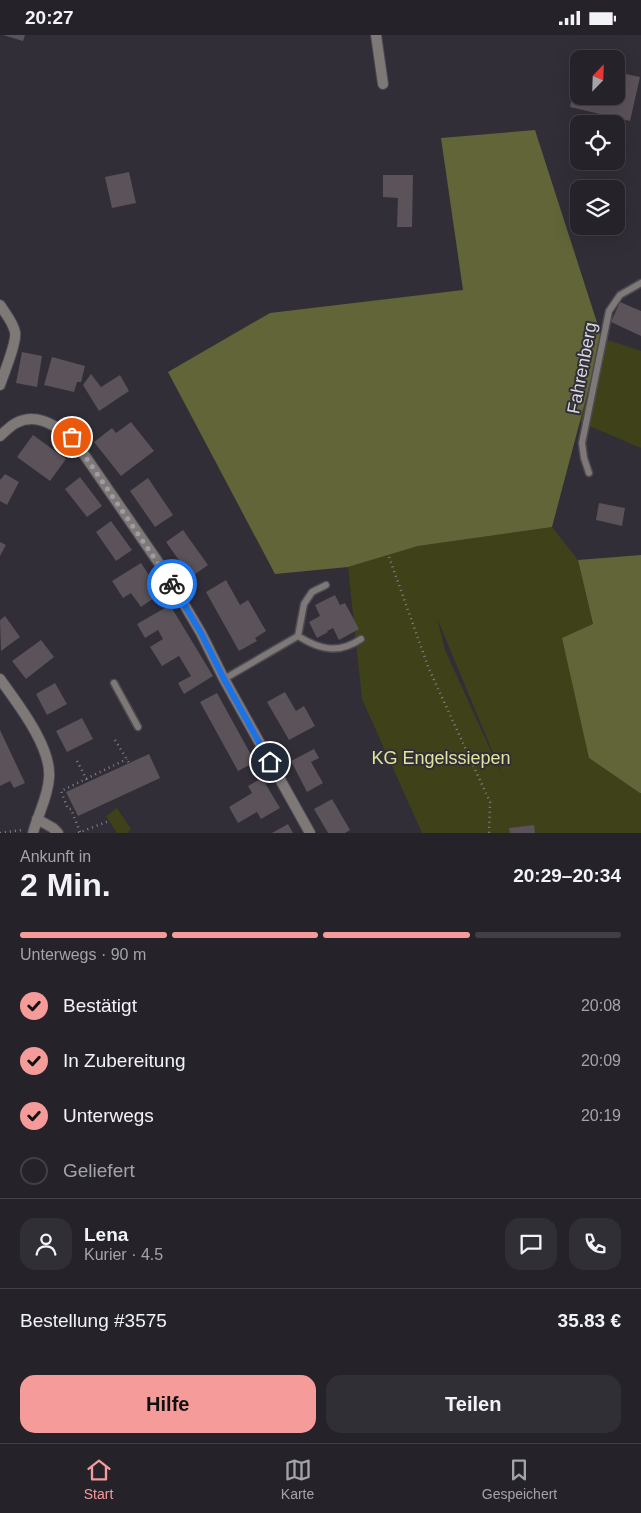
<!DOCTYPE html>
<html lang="de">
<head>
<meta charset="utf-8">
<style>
	:root { --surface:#25222a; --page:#312f36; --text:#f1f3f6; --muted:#a3a4a8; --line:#423f47; --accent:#f59b99 }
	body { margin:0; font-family:Arial,sans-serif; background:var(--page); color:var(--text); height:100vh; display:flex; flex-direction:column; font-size:19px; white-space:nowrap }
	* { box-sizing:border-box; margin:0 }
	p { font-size:16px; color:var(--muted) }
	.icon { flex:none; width:28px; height:28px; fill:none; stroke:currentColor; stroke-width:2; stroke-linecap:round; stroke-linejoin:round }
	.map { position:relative; height:798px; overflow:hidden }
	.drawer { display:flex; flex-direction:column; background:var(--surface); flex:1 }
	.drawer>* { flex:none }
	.needle { width:32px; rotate:23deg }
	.tools { position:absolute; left:570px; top:15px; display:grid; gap:10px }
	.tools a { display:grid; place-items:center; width:55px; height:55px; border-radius:10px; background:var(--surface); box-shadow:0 5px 20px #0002,0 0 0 1px var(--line); font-size:25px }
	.pin { position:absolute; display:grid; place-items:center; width:42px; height:42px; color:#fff; margin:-21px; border:2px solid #fff; border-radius:50%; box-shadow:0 1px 5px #0007 }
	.courier { position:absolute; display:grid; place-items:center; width:50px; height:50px; margin:-25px; border:4px solid #1a73e8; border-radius:50%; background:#fff; color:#222; box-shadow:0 1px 6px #0007 }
	.headline em { font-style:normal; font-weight:600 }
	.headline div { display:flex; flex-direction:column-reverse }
	.headline { display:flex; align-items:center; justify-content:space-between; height:85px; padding:0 20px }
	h1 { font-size:32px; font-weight:600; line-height:38px }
	.bar { display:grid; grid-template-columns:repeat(4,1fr); gap:8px 5px; align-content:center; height:60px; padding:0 20px }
	.bar i { height:6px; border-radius:4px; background:var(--line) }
	.bar .current { background:var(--accent) }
	.bar p { grid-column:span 4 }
	.line { display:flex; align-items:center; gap:12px; padding:0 20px; border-top:1px solid var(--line) }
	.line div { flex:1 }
	.round { display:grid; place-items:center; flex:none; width:52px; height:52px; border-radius:15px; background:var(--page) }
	ol { padding:0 20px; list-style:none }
	li { display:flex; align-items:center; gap:15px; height:55px }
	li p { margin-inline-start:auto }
	li .icon { padding:5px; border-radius:50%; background:var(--accent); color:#111; stroke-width:4 }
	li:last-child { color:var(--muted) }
	li i { width:28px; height:28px; border:2px solid var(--line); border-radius:50% }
	.button { display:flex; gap:10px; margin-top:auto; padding:10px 20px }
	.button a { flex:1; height:58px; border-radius:15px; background:var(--accent); color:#111; font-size:20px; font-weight:600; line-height:58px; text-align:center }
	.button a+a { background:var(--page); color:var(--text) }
	.status { display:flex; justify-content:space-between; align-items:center; height:35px; padding:0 25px; background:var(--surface); direction:ltr }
	.status svg { height:14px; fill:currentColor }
	.tabs { display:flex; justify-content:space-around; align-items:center; height:70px; border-top:1px solid var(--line); background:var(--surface); font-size:14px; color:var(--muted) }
	.tabs a { display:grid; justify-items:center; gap:2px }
	.tabs .current { color:var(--accent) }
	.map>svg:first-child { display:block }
	.green { fill:#3f4119; fill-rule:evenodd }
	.forest { fill:#626537 }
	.building { fill:#5b525a }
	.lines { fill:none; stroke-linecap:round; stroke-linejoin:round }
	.lane-casing { stroke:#4c4953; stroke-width:9 }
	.street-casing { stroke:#4c4953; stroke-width:12 }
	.path { stroke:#84828a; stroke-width:2.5; stroke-dasharray:1 4; stroke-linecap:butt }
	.lane { stroke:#7e7876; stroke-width:6 }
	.street { stroke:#7e7876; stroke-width:10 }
	.done { stroke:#9f9ca5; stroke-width:5; stroke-dasharray:0 9 }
	.route { stroke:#1a73e8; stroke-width:6 }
	.labels { text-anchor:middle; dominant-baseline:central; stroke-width:4; stroke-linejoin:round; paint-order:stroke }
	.street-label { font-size:18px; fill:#dad8df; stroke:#312e38 }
	.park-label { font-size:18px; fill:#dfe59a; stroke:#312e38 }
</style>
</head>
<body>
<div class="status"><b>20:27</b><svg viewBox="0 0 49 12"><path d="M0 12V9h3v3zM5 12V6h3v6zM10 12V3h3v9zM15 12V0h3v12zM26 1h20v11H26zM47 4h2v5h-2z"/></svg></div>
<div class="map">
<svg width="641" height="798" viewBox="0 0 641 798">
	<rect width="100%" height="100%" fill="#312e38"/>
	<path class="green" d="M602,303l39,13v97l-61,-26z
		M552,492l26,33 15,65 -4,133 52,35v40h-219l-60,-134 -14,-132 70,-21zM437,583l69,166 -61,-134z
		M117,773l14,21 -4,4h-10l-11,-17z"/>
	<path class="forest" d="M535,95l67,208 -50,189 -134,19 -70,21 -73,7 -107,-202 102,-59 193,-23 -22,-152z
		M641,520v238h-1l-51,-35 -27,-120 31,-14 -15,-64z"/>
	<path class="building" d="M3,0h22l-2,6z
		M578,34l1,27h37v-24l24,5 -10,44 -60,-14z
		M129,137l7,31 -24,5 -7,-31z
		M383,140h30l-1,52h-15l1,-29 -15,-1z
		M620,267l21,9v25l-30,-14z
		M22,317l20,4 -5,31 -21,-4z
		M52,322l33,9 -4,16h-4l-3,10 -30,-7z
		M91,339l10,13 19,-12 9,16 -30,20 -16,-26z
		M131,387l23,29 -33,25 -27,-34 18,-14 4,5z
		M33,400l33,24 -16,22 -33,-24z
		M5,439l14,8 -12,23 -7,-4v-21z
		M80,442l22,29 -15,11 -22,-28z
		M148,443l25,37 -18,12 -25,-36z
		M599,468l26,5 -3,18 -26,-6z
		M111,486l21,29 -16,11 -20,-29z
		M183,495l25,35 -17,12 -25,-35z
		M0,507l6,3 -6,11z
		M141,528l20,30 -20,14 -10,-14 -8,5 -11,-17z
		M226,545l14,25 8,-5 18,31 -11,7 2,3 -18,10 -33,-59z
		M335,560l5,10 5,-2 14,26 -20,11 -6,-12 -6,3 1,1 -11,6 -8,-16 11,-6 -5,-11z
		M170,570l43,71 -29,18 -6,-11 13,-7 -12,-20 -17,10 -12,-19 13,-8 -5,-9 -13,8 -8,-14z
		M5,581l15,21 -19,14 -1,-31z
		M41,605l13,17 -28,22 -14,-18z
		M55,648l12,21 -20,11 -11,-21z
		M285,657l11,19 8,-5 11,20 -26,14 -22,-38z
		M217,658l38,69 -17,9 -38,-69z
		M82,683l11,21 -26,13 -11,-21z
		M0,695l25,53 -11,5 -4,-7 -10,5z
		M314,714l5,9 -8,4 12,21 -16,9 -16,-31z
		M149,719l11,24 -82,38 -12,-24z
		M262,743l18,30 -19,11 -4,-7 -19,11 -9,-16 23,-14 -4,-7z
		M332,764l18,31 -5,3h-17l-14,-24z
		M288,789l5,9h-21z
		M534,790l1,8h-25l-1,-5z"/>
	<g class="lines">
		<defs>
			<path id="lane" d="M589,438l-5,-15 -2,-15 27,-132 11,-16 21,-12
				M298,601c22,14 41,18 63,3
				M224,644l74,-43 6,-32 8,-12 14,-7
				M114,648l24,44"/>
			<path id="street" d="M376,0l7,49
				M0,270c5,8 13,17 15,27 2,10 -11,41 -15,53
				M0,401c5,-4 10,-10 16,-13 21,-11 39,3 56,14l93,135 36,61 23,46 86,154
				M0,644c17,24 52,68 49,99 -1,19 -11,36 -16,55
				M37,784l16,9 5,5"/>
		</defs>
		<use href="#lane" class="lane-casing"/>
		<use href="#street" class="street-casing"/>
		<path class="path" d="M389,522l40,112 61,133 -1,31
			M115,705l14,23
			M77,726l11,21
			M80,797l-9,-23h-3l-7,-18 66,-32
			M0,798l22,-3
			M78,798l31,-12"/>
		<use href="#lane" class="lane"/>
		<use href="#street" class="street"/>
	</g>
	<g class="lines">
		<path class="done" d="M72,402l100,147"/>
		<path class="route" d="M172,549l29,49 23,46 46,83"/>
	</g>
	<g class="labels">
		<g class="street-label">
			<text transform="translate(582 333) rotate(-79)">Fahrenberg</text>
		</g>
		<g class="park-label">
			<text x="441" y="723">KG Engelssiepen</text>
		</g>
	</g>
</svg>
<div class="tools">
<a><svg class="needle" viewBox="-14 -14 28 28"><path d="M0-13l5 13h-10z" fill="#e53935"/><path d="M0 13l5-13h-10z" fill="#a3a4a8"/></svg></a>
<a><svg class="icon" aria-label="locate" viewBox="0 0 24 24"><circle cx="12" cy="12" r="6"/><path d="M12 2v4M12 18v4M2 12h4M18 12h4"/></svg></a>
<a><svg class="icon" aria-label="layers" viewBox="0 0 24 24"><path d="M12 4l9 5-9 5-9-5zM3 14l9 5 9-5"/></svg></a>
</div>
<div class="pin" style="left:72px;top:402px;background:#ea580c"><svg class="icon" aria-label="bag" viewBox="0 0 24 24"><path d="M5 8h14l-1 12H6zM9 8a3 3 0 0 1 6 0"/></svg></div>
<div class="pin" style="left:270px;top:727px;background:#1f2937"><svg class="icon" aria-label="home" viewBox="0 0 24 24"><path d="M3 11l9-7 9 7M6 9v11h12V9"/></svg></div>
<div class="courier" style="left:172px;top:549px"><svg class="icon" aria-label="bike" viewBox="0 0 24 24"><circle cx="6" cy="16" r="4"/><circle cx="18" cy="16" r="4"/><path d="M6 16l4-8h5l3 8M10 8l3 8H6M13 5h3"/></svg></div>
</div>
<section class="drawer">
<div class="headline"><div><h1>2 Min.</h1><p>Ankunft in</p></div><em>20:29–20:34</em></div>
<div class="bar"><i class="current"></i><i class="current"></i><i class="current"></i><i></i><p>Unterwegs · 90 m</p></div>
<ol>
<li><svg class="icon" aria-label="check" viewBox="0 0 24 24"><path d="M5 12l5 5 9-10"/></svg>Bestätigt<p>20:08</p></li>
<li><svg class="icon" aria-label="check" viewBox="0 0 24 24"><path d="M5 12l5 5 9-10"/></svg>In Zubereitung<p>20:09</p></li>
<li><svg class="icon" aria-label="check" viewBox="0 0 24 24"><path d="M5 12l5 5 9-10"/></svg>Unterwegs<p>20:19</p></li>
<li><i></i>Geliefert</li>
</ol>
<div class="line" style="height:90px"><a class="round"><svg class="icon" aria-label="person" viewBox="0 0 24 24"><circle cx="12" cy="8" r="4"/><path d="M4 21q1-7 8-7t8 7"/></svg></a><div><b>Lena</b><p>Kurier · 4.5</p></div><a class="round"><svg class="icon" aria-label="chat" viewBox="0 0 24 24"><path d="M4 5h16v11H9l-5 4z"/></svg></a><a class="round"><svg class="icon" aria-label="phone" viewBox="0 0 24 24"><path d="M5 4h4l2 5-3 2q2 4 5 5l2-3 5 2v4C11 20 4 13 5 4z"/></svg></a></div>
<div class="line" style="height:65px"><div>Bestellung #3575</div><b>35.83 €</b></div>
<div class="button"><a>Hilfe</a><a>Teilen</a></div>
</section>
<nav class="tabs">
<a class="current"><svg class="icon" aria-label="home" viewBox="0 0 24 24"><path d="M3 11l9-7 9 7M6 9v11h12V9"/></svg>Start</a>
<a><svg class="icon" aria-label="map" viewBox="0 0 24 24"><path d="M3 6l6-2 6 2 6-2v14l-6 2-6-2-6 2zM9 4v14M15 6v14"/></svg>Karte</a>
<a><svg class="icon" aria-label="saved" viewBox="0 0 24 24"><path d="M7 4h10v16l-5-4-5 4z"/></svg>Gespeichert</a>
</nav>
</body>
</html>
